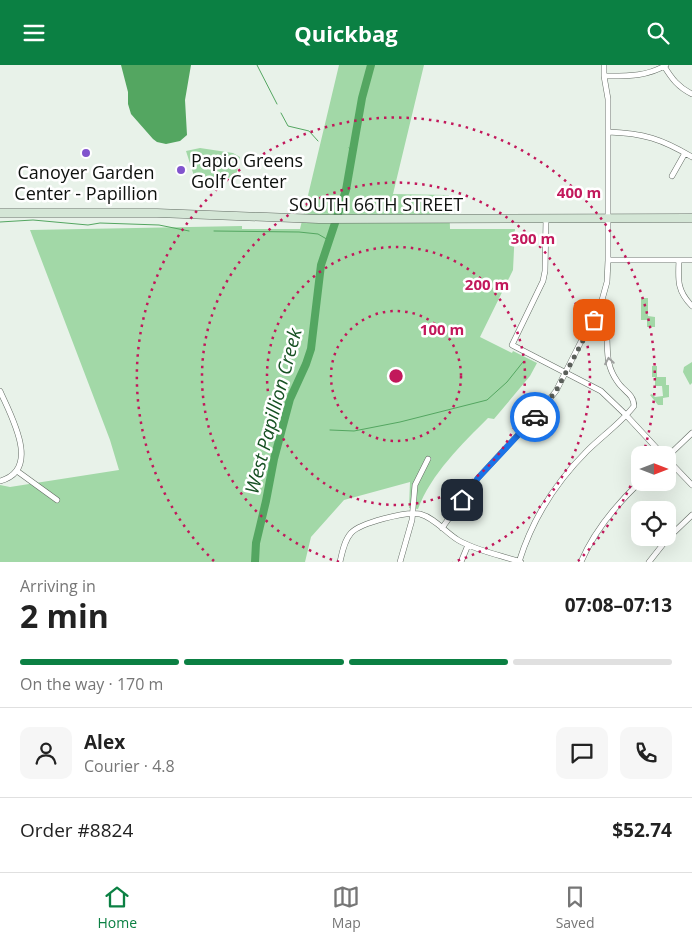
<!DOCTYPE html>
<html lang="en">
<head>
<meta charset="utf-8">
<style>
	:root { --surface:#fff; --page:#f6f6f6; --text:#222; --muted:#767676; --line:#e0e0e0; --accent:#0b8043 }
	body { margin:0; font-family:"Open Sans",sans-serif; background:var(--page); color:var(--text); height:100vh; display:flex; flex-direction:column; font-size:19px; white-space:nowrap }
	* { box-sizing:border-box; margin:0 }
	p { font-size:16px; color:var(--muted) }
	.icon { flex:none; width:28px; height:28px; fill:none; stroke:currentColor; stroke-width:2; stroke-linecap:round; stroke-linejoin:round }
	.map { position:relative; height:497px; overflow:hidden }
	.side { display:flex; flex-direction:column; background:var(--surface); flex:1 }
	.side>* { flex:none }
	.needle { width:32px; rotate:90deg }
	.fabs { position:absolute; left:631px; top:381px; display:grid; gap:10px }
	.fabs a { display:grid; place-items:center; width:45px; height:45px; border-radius:10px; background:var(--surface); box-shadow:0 5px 20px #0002; font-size:25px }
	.pin { position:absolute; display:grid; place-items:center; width:42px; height:42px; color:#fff; margin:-21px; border-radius:10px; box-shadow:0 2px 8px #0006 }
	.courier { position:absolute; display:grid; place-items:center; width:50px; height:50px; margin:-25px; border:4px solid #1a73e8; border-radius:50%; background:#fff; color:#222; box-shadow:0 1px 6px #0007 }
	.head em { font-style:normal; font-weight:700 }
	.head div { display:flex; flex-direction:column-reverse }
	.head { display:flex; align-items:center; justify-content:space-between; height:85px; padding:0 20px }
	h1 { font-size:32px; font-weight:700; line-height:38px }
	.bar { display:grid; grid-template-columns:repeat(4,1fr); gap:8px 5px; align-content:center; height:60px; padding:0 20px }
	.bar i { height:6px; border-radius:4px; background:var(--line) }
	.bar .on { background:var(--accent) }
	.bar p { grid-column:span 4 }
	.line { display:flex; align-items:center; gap:12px; padding:0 20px; border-top:1px solid var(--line) }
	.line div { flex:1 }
	.round { display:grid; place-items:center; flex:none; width:52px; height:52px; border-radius:10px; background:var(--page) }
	header { display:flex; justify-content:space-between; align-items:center; height:65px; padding:0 20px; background:var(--accent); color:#fff; font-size:22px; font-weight:700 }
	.dock { display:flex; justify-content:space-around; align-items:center; height:70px; border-top:1px solid var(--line); background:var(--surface); font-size:14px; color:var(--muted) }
	.dock a { display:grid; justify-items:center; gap:2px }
	.dock .on { color:var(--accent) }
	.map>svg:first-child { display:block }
	.green { fill:#a2d8a7 }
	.water { fill:#54a661 }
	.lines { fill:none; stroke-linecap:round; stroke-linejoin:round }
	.stream { stroke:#54a661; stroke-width:1 }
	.river { stroke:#54a661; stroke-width:8 }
	.street-casing { stroke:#616a62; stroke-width:6 }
	.secondary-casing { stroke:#616a62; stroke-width:9 }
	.street { stroke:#fff; stroke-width:5 }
	.secondary { stroke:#d4e6d6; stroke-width:8 }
	.oneway { stroke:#9e9f9e }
	.done { stroke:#5a5f5a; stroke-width:5; stroke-dasharray:0 9 }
	.route { stroke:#1a73e8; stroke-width:6 }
	.ring { fill:none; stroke:#c2185b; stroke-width:2.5; stroke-dasharray:2.5 5 }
	.poi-dot { fill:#8154cd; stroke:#fff; stroke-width:2 }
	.labels { text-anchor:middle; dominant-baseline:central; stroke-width:5; stroke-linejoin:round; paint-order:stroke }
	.poi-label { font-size:18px; fill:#0d100d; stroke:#fff; text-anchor:start }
	.street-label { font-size:18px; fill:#0d100d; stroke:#fff }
	.water-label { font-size:19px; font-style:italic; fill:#175123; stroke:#fff }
	.centre { fill:#c2185b; stroke:#fff; stroke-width:2.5 }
	.ring-label { font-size:15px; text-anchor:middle; font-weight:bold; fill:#c2185b; stroke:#fff; stroke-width:5; stroke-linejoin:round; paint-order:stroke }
</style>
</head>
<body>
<header><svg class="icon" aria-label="menu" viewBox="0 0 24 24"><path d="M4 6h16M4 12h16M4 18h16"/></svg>Quickbag<svg class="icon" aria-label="search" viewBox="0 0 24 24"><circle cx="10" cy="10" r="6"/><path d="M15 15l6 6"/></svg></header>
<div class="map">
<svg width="692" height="497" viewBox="0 0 692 497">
	<rect width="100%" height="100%" fill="#e8f2e9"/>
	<path class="green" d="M339,0h85l-31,129 56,1 1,34h65l-2,41 -33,67 32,16 1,-2 24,12 -7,13 -36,43 -6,-1c-26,26 -57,56 -70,91l-9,-1 1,-26 -66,18 -33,37 -6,25h-305v-77l10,2 109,-17 -9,-30 -80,-210 212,-4v3h58z
		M200,83l33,5 7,4 -4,19 -5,2 -37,-2 -8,-25z
		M641,233h7v18l7,1v10h-8v-7h-6z
		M692,297v21l-2,2 -7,-13 1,-5z
		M652,301h5v11h9v8h3v12l-6,1v7h-5l-8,-10 2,-1 3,3 8,-1 -1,-10h-7v-9h-3z"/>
	<path class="water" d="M121,0h70l-6,35 2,35 -7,6 -14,3 -9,-2 -4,-3 -22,-25 -3,-10v-12z"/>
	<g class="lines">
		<path class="stream" d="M257,0l20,39
			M281,48l7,13 21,5 9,10
			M349,83l4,3
			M0,157l33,-2 55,5 12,-2 59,2 30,6
			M214,166l85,1 19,2 12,7
			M330,365l24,1 46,-9 87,-22 20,-18 16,-20"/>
		<path class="river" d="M255,497l1,-19 10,-42 8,-42 16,-60 16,-35 5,-15 10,-84 25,-75 16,-92 9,-33"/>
		<defs>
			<path id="street" d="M664,1c8,13 14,21 28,28
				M604,11c21,0 43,1 62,-11
				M608,67c35,1 54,7 84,25
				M672,111l13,-23
				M546,154l-1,52 -2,10 -31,64 89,46 24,23 38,41
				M608,195h84
				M679,195c-1,20 -2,31 13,46
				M0,326c11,25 42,79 0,90
				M668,391l24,-23
				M668,395l24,25
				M17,406l40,29
				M442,463l36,-50 62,-67 16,-20 46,-91 5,-18 1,-22v-161l-4,-23v-11
				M340,497c2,-9 4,-21 11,-29 9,-10 55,-22 69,-19 15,4 26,19 38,26 19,11 42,15 63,22
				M400,497l12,-42 3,-35 13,-26
				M461,497l7,-17
				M519,497c13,-42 37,-80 68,-111 15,-15 34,-28 47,-45 0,-12 -11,-15 -17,-25 -13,-19 -8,-32 -11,-53l-3,-4 -9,-4
				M581,497c13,-31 35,-57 59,-80
				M649,497l19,-24 24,-23"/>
			<path id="secondary" d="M0,148h157l162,6 373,-1"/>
		</defs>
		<use href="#street" class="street-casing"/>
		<use href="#secondary" class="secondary-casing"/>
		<use href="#street" class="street"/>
		<use href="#secondary" class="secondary"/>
	</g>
	<defs><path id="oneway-chevron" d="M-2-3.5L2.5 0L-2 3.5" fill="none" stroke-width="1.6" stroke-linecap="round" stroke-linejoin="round" transform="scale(1.25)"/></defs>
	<use class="oneway" href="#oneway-chevron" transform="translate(609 296) rotate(-99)"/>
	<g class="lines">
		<path class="done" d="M535,352l21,-26 38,-71"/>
		<path class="route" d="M462,435l16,-22 57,-61"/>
	</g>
	<g class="ring">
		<circle cx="396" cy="311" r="65"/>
		<circle cx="396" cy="311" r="129"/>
		<path d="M339 497A194 194 0 1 1 453 497"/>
		<path d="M639 400A259 259 0 0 1 578 496M214 496A259 259 0 1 1 643 389"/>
	</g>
	<g class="poi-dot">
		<circle cx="86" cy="88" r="5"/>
		<circle cx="181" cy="105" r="5"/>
	</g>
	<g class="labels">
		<g class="poi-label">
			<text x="191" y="95">Papio Greens<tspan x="191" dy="21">Golf Center</tspan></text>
			<text x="86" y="107" text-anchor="middle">Canoyer Garden<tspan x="86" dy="21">Center - Papillion</tspan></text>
		</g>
		<g class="street-label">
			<text x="376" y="139">SOUTH 66TH STREET</text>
		</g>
		<g class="water-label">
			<text transform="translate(273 346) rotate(-75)">West Papillion Creek</text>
		</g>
	</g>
	<circle cx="396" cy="311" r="8" class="centre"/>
	<g class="ring-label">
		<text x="579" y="133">400 m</text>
		<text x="533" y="179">300 m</text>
		<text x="487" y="225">200 m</text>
		<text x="442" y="270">100 m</text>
	</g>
</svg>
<div class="fabs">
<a><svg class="needle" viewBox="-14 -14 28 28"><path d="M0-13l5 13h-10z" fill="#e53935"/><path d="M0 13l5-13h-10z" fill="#767676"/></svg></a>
<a><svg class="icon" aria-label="locate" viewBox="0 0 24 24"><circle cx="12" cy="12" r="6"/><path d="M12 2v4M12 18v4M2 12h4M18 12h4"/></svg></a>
</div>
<div class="pin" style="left:594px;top:255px;background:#ea580c"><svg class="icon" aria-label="bag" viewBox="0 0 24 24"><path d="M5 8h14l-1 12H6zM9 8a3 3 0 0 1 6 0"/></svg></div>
<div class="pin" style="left:462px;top:435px;background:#1f2937"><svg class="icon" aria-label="home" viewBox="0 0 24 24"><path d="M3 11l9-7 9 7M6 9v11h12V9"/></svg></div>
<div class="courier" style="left:535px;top:352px"><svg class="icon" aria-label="car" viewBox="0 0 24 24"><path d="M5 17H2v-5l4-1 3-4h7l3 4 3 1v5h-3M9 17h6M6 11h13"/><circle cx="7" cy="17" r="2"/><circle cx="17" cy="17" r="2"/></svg></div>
</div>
<section class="side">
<div class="head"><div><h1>2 min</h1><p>Arriving in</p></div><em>07:08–07:13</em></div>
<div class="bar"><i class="on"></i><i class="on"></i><i class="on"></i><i></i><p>On the way · 170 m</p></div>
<div class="line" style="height:90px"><a class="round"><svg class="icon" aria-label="person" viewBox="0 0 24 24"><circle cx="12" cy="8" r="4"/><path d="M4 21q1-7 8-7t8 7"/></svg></a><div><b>Alex</b><p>Courier · 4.8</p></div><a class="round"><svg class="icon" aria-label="chat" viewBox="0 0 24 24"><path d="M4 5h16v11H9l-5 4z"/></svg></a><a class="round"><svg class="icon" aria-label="phone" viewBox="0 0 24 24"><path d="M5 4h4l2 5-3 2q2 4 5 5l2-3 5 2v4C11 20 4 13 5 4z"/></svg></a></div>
<div class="line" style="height:65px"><div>Order #8824</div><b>$52.74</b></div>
</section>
<nav class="dock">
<a class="on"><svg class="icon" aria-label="home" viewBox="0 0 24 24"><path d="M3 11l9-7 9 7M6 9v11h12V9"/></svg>Home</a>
<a><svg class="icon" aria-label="map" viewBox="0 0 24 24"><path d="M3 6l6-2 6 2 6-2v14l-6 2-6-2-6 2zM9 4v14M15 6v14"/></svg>Map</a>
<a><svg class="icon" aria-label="saved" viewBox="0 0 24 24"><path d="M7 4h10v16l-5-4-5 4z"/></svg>Saved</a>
</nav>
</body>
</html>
